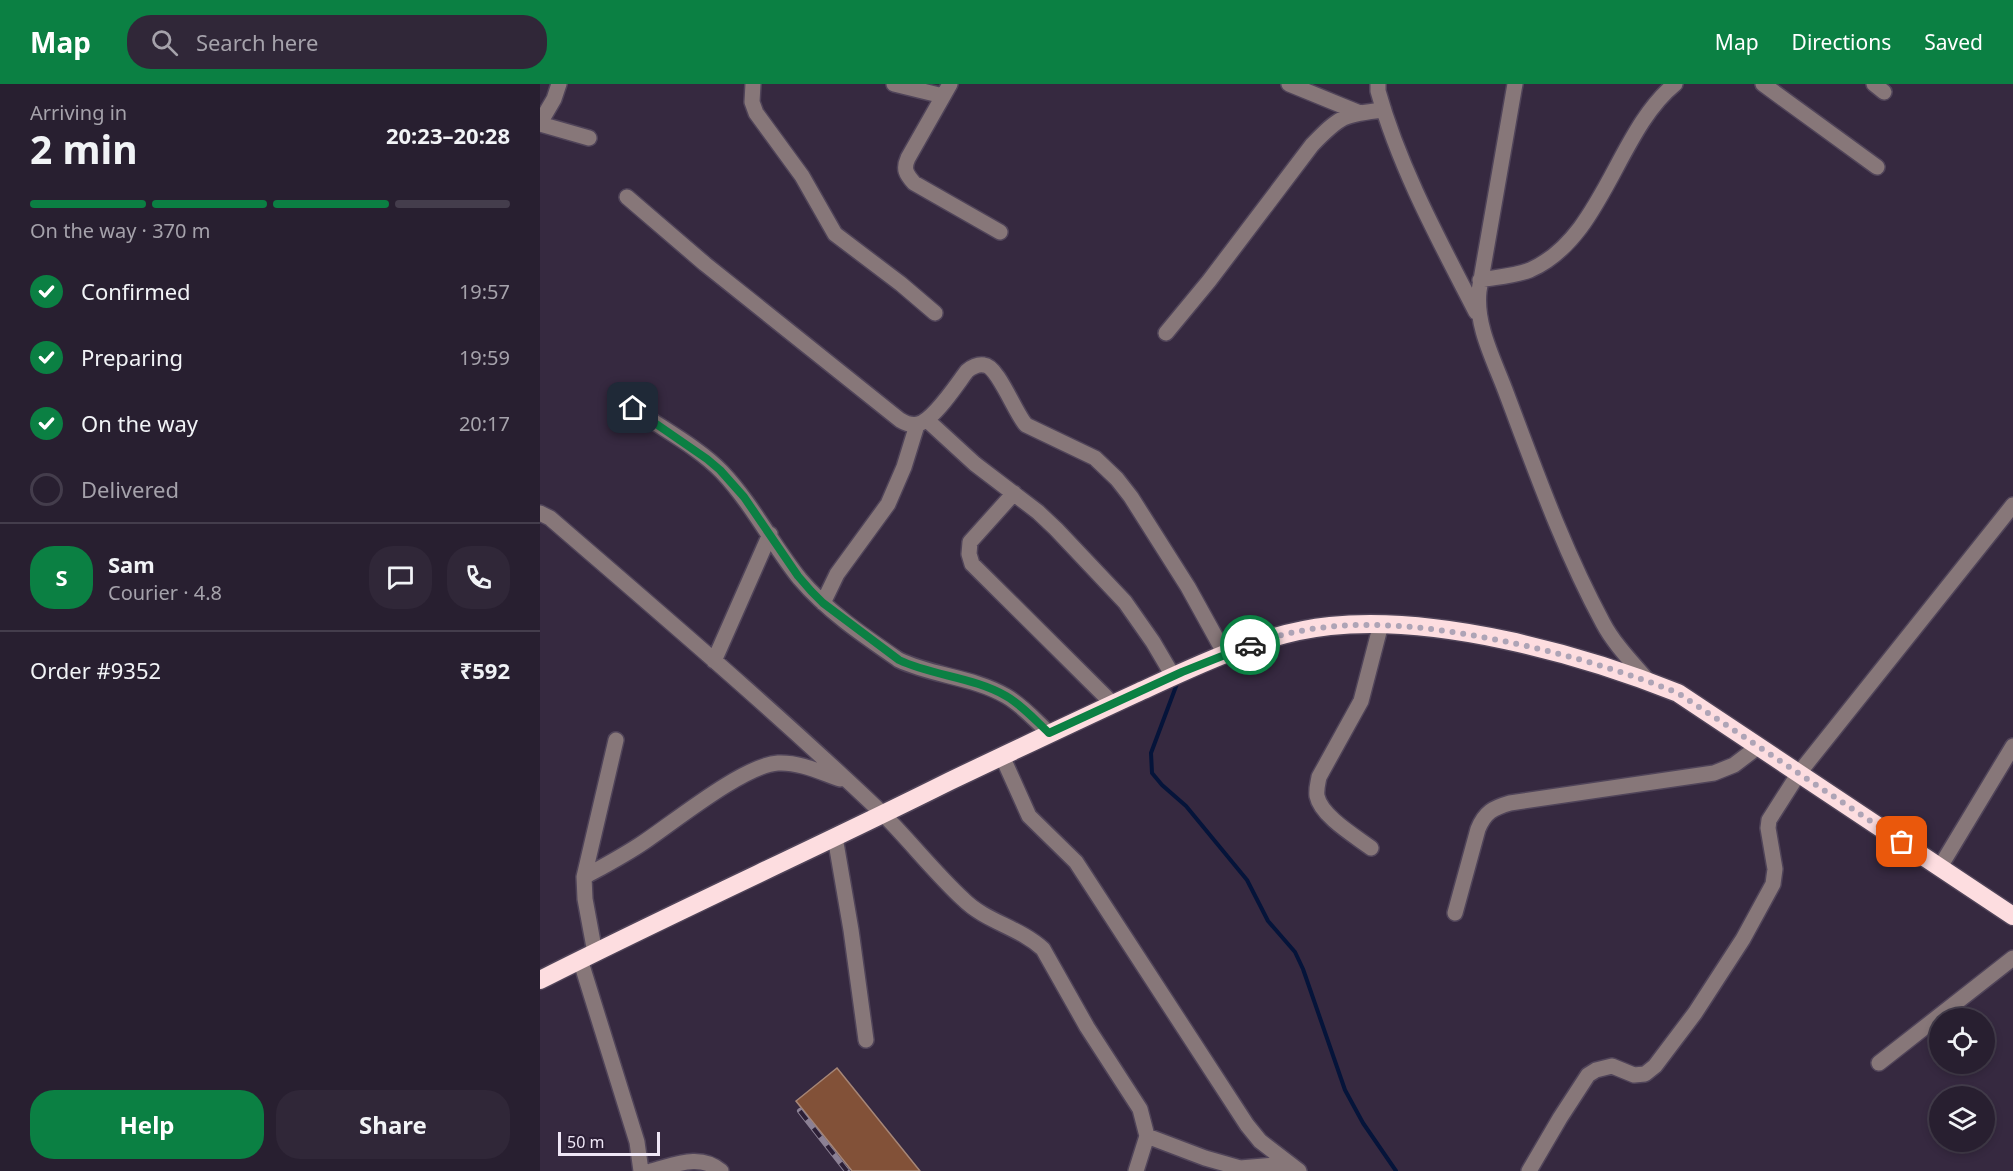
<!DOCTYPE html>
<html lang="en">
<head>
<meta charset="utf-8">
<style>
	:root { --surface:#281f30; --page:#302738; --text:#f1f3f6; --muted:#a5a2ab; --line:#443d4c; --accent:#0b8043 }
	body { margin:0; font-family:"Noto Sans",sans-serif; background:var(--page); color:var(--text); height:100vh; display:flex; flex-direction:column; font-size:22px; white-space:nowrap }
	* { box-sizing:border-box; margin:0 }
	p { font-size:20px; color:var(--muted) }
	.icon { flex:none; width:33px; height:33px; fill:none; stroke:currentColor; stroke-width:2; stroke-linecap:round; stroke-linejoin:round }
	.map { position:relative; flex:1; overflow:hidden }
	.panel { display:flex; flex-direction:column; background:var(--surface); width:540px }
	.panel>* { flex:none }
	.fabs { position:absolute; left:1389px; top:924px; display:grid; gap:12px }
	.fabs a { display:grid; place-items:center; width:66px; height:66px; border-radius:50%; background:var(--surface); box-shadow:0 3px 9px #0003,0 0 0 2px var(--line); font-size:30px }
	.scale { position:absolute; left:18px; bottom:15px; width:102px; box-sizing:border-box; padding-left:6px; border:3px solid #efe7f6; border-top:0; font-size:16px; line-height:21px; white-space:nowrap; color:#efe7f6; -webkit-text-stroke:4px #2c1f36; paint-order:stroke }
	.pin { position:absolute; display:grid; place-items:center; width:51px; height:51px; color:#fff; margin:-26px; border-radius:12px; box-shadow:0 3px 9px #0006 }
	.courier { position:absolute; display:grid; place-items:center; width:60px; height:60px; margin:-30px; border:4px solid #0b8043; border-radius:50%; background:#fff; color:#222; box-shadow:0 2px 8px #0007 }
	.overview em { font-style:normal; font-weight:700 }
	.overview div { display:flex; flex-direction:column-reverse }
	.overview { display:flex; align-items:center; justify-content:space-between; height:102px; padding:0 30px }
	h1 { font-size:39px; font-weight:700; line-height:45px }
	.bar { display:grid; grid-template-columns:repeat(4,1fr); gap:9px 6px; align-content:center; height:72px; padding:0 30px }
	.bar i { height:8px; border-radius:4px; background:var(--line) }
	.bar .current { background:var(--accent) }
	.bar p { grid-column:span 4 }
	.line { display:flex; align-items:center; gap:15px; padding:0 30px; border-top:2px solid var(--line) }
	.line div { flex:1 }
	.round { display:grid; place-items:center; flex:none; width:63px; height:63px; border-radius:24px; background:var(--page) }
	ol { padding:0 30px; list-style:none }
	li { display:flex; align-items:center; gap:18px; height:66px }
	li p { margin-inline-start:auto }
	li .icon { padding:6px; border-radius:50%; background:var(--accent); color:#fff; stroke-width:4 }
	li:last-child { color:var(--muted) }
	li i { width:33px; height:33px; border:3px solid var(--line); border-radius:50% }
	.cta { display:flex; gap:12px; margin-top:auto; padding:12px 30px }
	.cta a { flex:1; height:69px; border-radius:24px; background:var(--accent); color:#fff; font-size:24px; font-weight:700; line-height:69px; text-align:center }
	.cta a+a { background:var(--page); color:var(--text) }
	header { display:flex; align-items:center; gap:36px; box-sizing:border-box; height:84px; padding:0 30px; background:var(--accent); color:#fff }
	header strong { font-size:28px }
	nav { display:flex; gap:33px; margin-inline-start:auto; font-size:21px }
	.search { width:420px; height:54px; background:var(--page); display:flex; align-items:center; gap:15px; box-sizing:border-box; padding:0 21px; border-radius:24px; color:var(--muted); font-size:22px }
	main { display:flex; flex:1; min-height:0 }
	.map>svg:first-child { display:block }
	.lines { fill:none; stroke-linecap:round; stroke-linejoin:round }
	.stream { stroke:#05143a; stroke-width:4 }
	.building { fill:#825138; stroke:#a68677; stroke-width:1.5 }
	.minor-casing { stroke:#504459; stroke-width:18 }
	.highway-casing { stroke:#504459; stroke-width:21 }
	.minor { stroke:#877779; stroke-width:15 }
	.highway { stroke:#fddde0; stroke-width:18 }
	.rail-casing { stroke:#8b8094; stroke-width:6 }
	.rail { stroke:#2c1f36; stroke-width:4; stroke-dasharray:11; stroke-linecap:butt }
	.done { stroke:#aea4b6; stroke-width:6; stroke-dasharray:0 10.8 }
	.route { stroke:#0b8043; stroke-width:8 }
</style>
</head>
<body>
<header>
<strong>Map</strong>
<div class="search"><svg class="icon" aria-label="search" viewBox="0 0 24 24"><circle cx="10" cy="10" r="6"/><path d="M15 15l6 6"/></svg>Search here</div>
<nav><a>Map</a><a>Directions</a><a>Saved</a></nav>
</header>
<main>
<section class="panel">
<div class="overview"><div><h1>2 min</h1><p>Arriving in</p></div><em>20:23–20:28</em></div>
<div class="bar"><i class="current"></i><i class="current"></i><i class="current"></i><i></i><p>On the way · 370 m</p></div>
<ol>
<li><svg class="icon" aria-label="check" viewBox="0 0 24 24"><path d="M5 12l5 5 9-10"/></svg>Confirmed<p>19:57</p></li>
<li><svg class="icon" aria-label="check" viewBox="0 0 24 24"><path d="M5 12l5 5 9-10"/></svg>Preparing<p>19:59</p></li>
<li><svg class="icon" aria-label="check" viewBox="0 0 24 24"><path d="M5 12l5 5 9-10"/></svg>On the way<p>20:17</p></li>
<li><i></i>Delivered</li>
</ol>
<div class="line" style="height:108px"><b class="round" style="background:var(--accent);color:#fff">S</b><div><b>Sam</b><p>Courier · 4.8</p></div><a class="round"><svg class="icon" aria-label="chat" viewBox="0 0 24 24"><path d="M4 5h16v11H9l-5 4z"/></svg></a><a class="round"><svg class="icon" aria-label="phone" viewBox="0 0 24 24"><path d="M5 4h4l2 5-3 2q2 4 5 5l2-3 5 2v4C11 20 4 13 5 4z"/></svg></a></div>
<div class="line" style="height:78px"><div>Order #9352</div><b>₹592</b></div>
<div class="cta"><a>Help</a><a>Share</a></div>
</section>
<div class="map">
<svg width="1473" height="1087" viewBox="0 0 1473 1087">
	<rect width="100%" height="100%" fill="#362940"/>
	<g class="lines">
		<path class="stream" d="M638,597l-27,72 1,20 10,12 24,21 61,74 21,41 27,31 8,17 42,121 18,33 33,48"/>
	</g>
	<path class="building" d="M297,984l83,103h-68l-56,-70z"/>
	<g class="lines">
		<defs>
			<path id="minor" d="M213,0l-1,18 4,11 46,63 33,58 66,50 34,29
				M354,0l49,12
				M410,0l-42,74c-5,11 -2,16 6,25l86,49
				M749,0l71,29
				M838,0v7c22,78 61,149 98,221
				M975,0l-36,207c-4,35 16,71 28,104 29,77 57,156 96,228 11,21 29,39 45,58
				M1223,0l114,83
				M1334,0l10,8
				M0,39l14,-24 5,-15
				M0,40l49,14
				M87,113l78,67 195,156c5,3 11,6 18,4 16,-4 39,-40 49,-53 5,-4 10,-7 17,-6 14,1 31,48 42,60l69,33 22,21 14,18 57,90 37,67
				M940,196c16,-3 35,-4 50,-10 73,-32 87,-139 145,-186
				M626,249l43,-52 103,-136c28,-29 32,-31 72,-35
				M93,324c28,20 65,39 89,64 31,33 50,72 78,107 27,32 64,57 99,81 34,16 74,17 107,36 16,9 29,24 43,37
				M387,336l48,44 63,48 18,17 69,73 28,40 20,34
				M474,409l-44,49 -1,12 3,10 141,140
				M0,429l10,5c112,97 225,193 332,295 28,28 52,59 81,86 23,23 56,28 80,50l44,78 53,82 7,27 -11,35
				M283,519l14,-29 51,-70 16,-37 13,-42
				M174,577l56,-127
				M462,672l27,60 47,46 171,263 13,16 39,30
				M295,753l16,93 15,110
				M831,764c-16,-12 -50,-32 -54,-52 -1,-7 1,-13 2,-19l42,-76 20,-77
				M1400,783l73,-121
				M44,793c20,-11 41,-22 60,-35 30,-20 100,-77 134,-79 22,-1 42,9 62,16
				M915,829l23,-84c7,-17 15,-21 32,-26l204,-30 20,-8 25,-19
				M55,869l-10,-54 -1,-22 32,-137
				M40,875l57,183 4,29
				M1339,979l134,-105
				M607,1052l58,22 35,10 49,-4
				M111,1087c24,-6 49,-18 70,0
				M989,1087l31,-53 28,-43 8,-5 16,-4 22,9 11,-1 10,-8 40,-53 48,-74 30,-55 2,-15 -7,-41 1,-8 30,-47 214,-268"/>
			<path id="highway" d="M0,896c136,-69 274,-131 410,-199 63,-30 126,-60 189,-89 61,-28 124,-59 191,-66 107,-11 249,27 348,67l335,223"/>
		</defs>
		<use href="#minor" class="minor-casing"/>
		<use href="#highway" class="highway-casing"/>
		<use href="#minor" class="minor"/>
		<use href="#highway" class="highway"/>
		<defs>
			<path id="rail" d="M260,1027l47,60"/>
		</defs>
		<use href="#rail" class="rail-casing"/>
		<use href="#rail" class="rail"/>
	</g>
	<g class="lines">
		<path class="done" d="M710,561c82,-31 169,-21 253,-4 59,12 118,29 175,52l224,149"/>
		<path class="route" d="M93,324l74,51 13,11 24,27 54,79 13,15 12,12 76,57c34,16 74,17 107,36 16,9 29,24 43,37l133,-61 68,-27"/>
	</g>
</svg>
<div class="fabs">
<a><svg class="icon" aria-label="locate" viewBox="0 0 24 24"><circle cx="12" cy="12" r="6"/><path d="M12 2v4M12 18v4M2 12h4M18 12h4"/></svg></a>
<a><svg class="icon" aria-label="layers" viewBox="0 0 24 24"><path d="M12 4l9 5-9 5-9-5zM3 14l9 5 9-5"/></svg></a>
</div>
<div class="scale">50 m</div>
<div class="pin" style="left:1362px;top:758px;background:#ea580c"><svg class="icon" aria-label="bag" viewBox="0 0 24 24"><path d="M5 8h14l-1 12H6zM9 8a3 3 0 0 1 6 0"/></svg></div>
<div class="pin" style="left:93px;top:324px;background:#1f2937"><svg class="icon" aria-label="home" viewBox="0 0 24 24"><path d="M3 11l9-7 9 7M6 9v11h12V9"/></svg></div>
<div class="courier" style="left:710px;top:561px"><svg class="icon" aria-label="car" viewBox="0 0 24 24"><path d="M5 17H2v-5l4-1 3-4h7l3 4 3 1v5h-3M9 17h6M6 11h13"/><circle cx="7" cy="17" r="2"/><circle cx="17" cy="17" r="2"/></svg></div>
</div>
</main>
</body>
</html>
